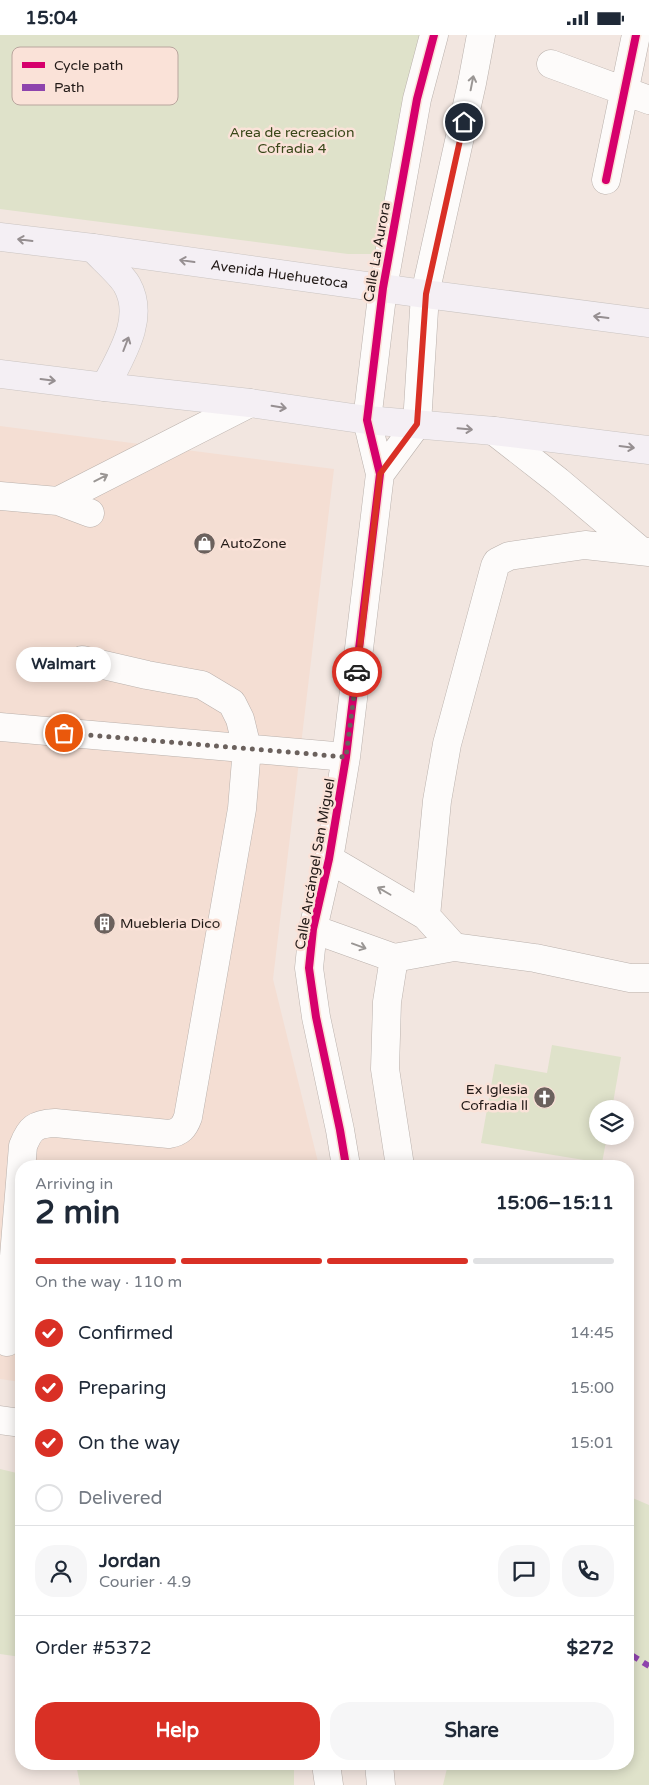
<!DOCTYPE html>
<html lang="en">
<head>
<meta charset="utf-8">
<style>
	:root { --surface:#fff; --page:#f6f6f7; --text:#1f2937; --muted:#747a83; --line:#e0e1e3; --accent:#d93025 }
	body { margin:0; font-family:"Varela Round",sans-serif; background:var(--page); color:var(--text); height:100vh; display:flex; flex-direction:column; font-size:19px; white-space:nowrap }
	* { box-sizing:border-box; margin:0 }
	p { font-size:16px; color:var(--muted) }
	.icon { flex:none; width:28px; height:28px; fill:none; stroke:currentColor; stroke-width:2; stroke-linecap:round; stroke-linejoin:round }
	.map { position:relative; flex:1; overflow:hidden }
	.details { position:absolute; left:15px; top:1125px; width:619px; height:610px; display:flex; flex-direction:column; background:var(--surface); border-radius:20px; box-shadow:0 2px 12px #0003 }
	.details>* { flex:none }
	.fabs { position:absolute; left:589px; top:1065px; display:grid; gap:10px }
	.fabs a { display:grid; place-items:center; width:45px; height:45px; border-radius:50%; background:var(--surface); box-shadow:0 2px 12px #0003; font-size:25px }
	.pin { position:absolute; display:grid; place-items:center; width:42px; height:42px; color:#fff; margin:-21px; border:2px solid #fff; border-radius:50%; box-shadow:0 1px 5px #0007 }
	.courier { position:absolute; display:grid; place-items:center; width:50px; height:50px; margin:-25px; border:4px solid #d93025; border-radius:50%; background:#fff; color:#222; box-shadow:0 1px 6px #0007 }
	.bubble { position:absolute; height:35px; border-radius:18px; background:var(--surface); box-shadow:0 2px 12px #0003; font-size:16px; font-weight:700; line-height:35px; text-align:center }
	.head em { font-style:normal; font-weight:700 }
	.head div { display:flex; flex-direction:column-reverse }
	.head { display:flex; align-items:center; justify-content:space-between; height:85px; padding:0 20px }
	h1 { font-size:32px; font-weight:700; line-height:38px }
	.bar { display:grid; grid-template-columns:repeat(4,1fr); gap:8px 5px; align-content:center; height:60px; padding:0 20px }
	.bar i { height:6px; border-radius:4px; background:var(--line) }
	.bar .selected { background:var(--accent) }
	.bar p { grid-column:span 4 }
	.line { display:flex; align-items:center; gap:12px; padding:0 20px; border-top:1px solid var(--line) }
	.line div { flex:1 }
	.round { display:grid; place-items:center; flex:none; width:52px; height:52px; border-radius:20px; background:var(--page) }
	ol { padding:0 20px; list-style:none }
	li { display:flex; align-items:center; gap:15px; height:55px }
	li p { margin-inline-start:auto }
	li .icon { padding:5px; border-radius:50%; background:var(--accent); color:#fff; stroke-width:4 }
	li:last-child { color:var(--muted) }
	li i { width:28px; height:28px; border:2px solid var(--line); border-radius:50% }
	.button { display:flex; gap:10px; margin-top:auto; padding:10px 20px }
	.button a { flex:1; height:58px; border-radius:20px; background:var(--accent); color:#fff; font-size:20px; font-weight:700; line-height:58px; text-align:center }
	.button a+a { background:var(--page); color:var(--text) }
	.status { display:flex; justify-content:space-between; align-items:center; height:35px; padding:0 25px; background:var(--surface); direction:ltr }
	.status svg { height:14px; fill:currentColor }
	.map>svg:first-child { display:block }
	.built { fill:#f4ded3 }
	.green { fill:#dfe2ca }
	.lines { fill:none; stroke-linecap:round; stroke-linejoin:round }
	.minor-casing { stroke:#bab1ac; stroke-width:29 }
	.major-casing { stroke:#cac4c1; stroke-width:29 }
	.minor { stroke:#fdfbfa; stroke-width:28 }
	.major { stroke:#f4eff4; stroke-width:28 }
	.quiet { stroke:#8e44ad; stroke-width:6; stroke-dasharray:12 6; stroke-linecap:butt }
	.cycleway-casing { stroke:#fae2d8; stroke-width:11 }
	.cycleway { stroke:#d6006c; stroke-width:8 }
	.oneway { stroke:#9a9694 }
	.oneway2 { stroke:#968f91 }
	.done { stroke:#6b615d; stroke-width:5; stroke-dasharray:0 9 }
	.route { stroke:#d93025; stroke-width:6 }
	.labels { text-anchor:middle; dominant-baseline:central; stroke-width:5; stroke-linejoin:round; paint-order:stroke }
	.park-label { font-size:14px; fill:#384618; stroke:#fae2d8 }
	.street-label { font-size:14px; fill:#221a17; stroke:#fae2d8 }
	.poi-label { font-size:14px; fill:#221a17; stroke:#fae2d8; text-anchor:start }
	.key { fill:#fae2d8; stroke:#b9a69e; stroke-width:1 }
	.key-label { font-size:14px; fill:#221a17 }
</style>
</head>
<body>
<div class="status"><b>15:04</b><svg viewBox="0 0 49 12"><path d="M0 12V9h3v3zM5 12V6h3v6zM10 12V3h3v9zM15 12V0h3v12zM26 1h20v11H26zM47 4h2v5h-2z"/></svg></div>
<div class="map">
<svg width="649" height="1750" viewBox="0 0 649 1750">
	<rect width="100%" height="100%" fill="#f2e6e0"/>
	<path class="built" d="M0,391l334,43 -61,510 46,187h-298v216l-21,-3z"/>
	<path class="green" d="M0,0h421l-42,219h-31l-348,-45z
		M552,1010l69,12 -9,52h-14v27h9l-5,27 -121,-20 14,-79 52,9z
		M0,1434l21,5v183l-21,-3z
		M628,1461l21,9v280h-206l5,-21h180z
		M76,1729h218v21h-214z"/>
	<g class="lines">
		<defs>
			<path id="minor" d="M551,29l98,36
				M606,145l30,-145
				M494,396l64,50 83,70
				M380,439l37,-50 8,-130 47,-211 9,-48
				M0,461l58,5 32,12
				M58,466l192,-98
				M0,692l346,30
				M329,824l97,57
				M313,894l81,29 60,-11 81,11 95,20h19
				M454,912l-28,-31 11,-115 10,-57 48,-178 2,-4 12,-6 76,-11 64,7
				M394,923l-7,44 -2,67 15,97
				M346,1131l-6,-36 -24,-113 -7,-49 4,-39 16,-70 17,-102 34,-283 -13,-54 16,-132 34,-189 17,-64
				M7,1307l16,-196c7,-18 12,-22 32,-23l114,11c11,-2 15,-6 19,-17l54,-308 5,-61 -7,-29 -8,-16 -30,-18 -55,-10 -65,-15
				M0,1385l21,3
				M326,1729l3,21
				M379,1729l2,21"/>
			<g id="major">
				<path id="s1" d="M0,202l93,11 332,46 224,29"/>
				<path d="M93,213c9,10 28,26 34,37 19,34 -7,72 -22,102"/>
				<path d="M0,339l105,13 145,16 117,17 127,11 155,19"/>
			</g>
		</defs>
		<use href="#minor" class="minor-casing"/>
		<use href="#major" class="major-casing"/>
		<use href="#minor" class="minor"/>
		<use href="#major" class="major"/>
		<path class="quiet" d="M628,1618l21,13"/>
		<defs>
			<path id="cycleway" d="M606,145l30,-145
				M346,1131l-6,-36 -24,-113 -7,-49 4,-39 16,-70 17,-102 34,-283 -13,-54 16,-132 34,-189 17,-64"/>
		</defs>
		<use href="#cycleway" class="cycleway-casing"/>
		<use href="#cycleway" class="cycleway"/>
	</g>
	<defs><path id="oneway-shaft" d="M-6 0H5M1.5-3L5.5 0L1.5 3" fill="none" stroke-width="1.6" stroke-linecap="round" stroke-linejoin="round" transform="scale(1.25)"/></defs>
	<g class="oneway">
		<use href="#oneway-shaft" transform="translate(472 48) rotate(-79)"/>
		<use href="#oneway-shaft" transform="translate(101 443) rotate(-27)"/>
		<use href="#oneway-shaft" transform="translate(384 856) rotate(-150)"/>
		<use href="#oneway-shaft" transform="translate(359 911) rotate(20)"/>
	</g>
	<g class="oneway2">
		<use href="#oneway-shaft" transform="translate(25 205) rotate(-173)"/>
		<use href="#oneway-shaft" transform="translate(187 226) rotate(-172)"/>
		<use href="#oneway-shaft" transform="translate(601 282) rotate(-173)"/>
		<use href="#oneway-shaft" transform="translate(126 309) rotate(-69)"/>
		<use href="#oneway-shaft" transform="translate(48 345) rotate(7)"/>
		<use href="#oneway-shaft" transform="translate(279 372) rotate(9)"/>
		<use href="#oneway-shaft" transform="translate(465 394) rotate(5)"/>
		<use href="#oneway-shaft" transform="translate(627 412) rotate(7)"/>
	</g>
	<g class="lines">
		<path class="done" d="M64,698l282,24 11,-85"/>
		<path class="route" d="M357,637l23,-198 37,-50 9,-130 38,-172"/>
	</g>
	<defs>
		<symbol id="shop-disc" viewBox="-11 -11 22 22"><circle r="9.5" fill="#6b615d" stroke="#fae2d8"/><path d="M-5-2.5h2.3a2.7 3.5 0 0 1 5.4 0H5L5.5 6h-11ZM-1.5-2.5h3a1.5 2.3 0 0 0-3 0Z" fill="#fff"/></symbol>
		<symbol id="building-disc" viewBox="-11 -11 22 22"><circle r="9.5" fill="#6b615d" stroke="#fae2d8"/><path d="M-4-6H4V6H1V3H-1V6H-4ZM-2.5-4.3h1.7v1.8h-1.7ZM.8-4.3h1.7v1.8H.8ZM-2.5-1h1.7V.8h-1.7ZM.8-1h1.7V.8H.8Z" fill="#fff"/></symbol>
		<symbol id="church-disc" viewBox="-11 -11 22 22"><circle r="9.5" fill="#6b615d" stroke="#fae2d8"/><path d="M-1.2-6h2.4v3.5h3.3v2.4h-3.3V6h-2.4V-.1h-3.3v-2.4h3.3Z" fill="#fff"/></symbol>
	</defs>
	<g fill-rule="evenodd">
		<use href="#shop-disc" x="192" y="496" width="25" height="25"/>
		<use href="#building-disc" x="92" y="876" width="25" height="25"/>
		<use href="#church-disc" x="532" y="1050" width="25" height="25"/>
	</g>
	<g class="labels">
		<g class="park-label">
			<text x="292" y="97">Area de recreacion<tspan x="292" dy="16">Cofradia 4</tspan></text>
		</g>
		<g class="street-label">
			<text transform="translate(377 217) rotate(-80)">Calle La Aurora</text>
			<text stroke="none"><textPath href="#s1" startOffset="282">Avenida Huehuetoca</textPath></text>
			<text transform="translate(315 829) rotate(-80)">Calle Arcángel San Miguel</text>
		</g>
		<g class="poi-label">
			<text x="220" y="508">AutoZone</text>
			<text x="120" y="888">Muebleria Dico</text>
			<text x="528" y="1054" text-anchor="end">Ex Iglesia<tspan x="528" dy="16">Cofradia ll</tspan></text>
		</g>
	</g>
	<rect x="12" y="12" width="166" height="58" rx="8" class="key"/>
	<rect x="22" y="27" width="23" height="6" fill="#d6006c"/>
	<rect x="22" y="49" width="23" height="7" fill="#8e44ad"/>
	<g class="key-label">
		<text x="54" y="35">Cycle path</text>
		<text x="54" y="57">Path</text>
	</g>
</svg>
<div class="fabs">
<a><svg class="icon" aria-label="layers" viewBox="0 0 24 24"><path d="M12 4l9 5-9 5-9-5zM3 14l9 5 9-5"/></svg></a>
</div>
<div class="pin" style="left:64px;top:698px;background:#ea580c"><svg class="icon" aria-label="bag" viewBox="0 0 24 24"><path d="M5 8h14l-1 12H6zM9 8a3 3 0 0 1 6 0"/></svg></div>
<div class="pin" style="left:464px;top:87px;background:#1f2937"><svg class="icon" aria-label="home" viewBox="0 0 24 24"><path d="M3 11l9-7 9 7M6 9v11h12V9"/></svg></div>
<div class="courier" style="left:357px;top:637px"><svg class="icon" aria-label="car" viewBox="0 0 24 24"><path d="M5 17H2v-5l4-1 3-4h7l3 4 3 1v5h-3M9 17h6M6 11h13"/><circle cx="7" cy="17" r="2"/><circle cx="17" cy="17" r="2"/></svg></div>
<div class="bubble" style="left:16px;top:612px;width:95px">Walmart</div>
<section class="details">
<div class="head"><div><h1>2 min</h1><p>Arriving in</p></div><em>15:06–15:11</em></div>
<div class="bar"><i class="selected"></i><i class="selected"></i><i class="selected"></i><i></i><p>On the way · 110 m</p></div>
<ol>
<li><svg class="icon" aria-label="check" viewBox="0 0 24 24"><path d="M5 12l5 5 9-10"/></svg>Confirmed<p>14:45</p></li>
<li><svg class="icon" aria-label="check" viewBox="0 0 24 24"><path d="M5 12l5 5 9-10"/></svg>Preparing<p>15:00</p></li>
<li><svg class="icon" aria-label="check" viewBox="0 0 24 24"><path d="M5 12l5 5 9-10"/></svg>On the way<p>15:01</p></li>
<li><i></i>Delivered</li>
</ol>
<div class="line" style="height:90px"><a class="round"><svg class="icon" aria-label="person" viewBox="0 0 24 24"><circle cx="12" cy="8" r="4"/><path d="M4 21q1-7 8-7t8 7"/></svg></a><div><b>Jordan</b><p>Courier · 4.9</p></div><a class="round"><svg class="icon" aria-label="chat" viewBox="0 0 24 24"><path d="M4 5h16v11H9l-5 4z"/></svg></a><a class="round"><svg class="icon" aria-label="phone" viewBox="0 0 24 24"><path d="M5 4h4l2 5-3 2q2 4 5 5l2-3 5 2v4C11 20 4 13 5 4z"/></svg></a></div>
<div class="line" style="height:65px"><div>Order #5372</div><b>$272</b></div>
<div class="button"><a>Help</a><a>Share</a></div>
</section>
</div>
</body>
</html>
